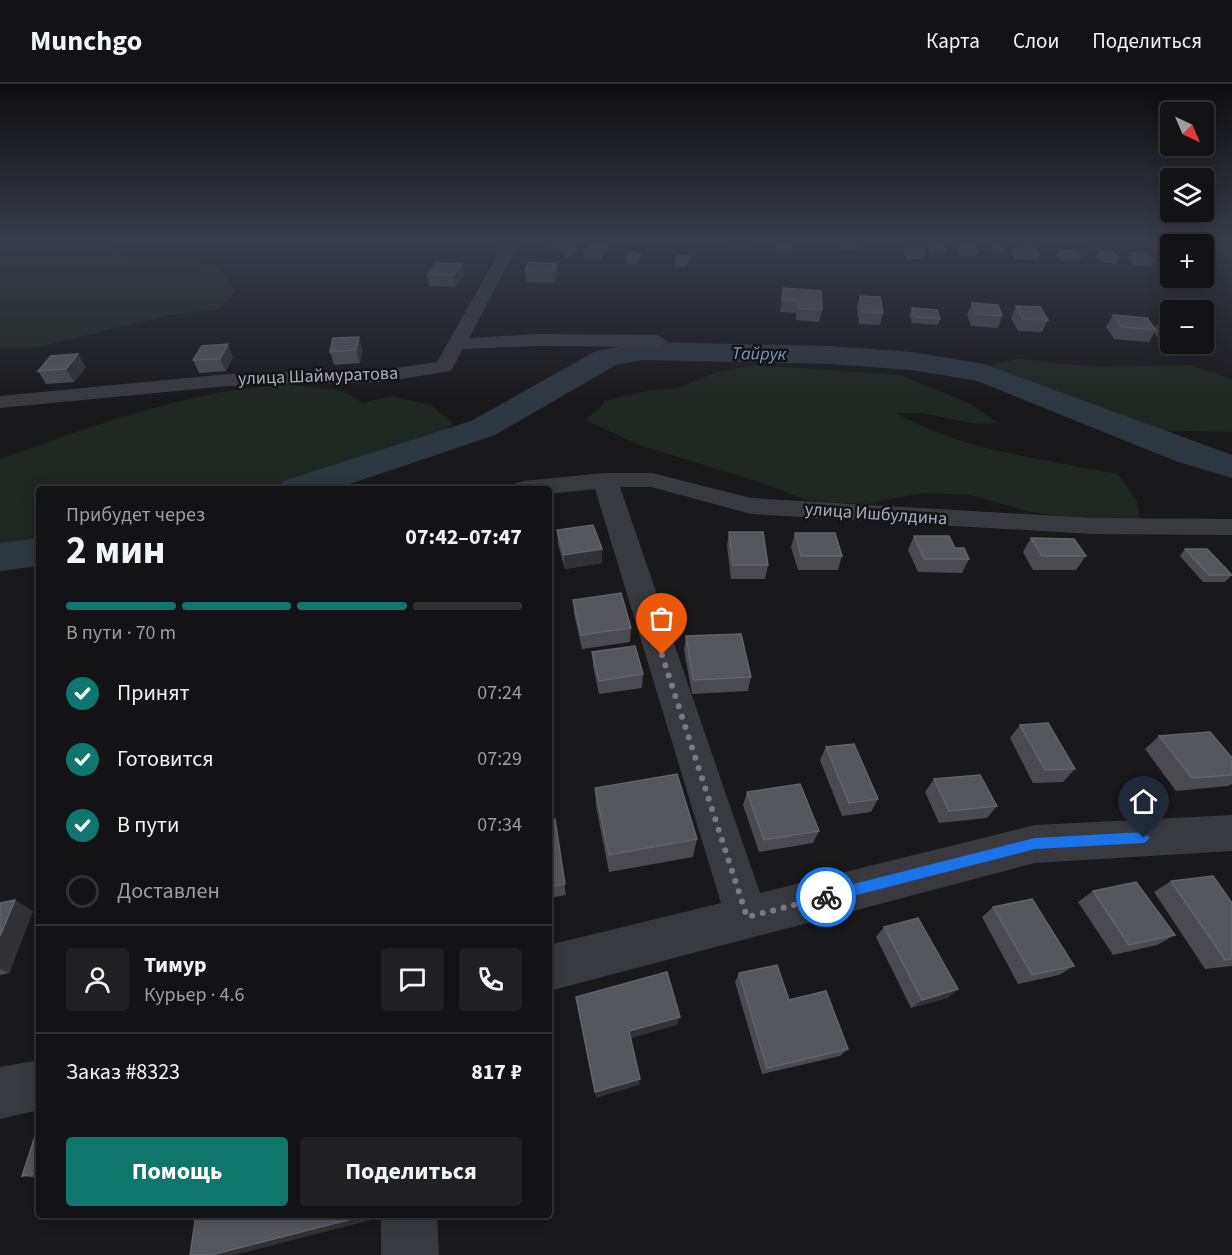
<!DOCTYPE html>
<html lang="ru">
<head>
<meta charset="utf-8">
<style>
	:root { --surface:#131214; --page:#202022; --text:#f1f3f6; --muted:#9d9ea0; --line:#323234; --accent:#0f766e }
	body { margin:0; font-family:"Source Sans 3",sans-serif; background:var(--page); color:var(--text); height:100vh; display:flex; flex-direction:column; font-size:22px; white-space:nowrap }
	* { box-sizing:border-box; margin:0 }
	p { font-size:20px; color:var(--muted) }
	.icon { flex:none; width:33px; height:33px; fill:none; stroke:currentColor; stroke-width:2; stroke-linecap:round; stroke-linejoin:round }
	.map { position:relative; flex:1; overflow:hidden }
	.panel { position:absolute; left:36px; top:402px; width:516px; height:732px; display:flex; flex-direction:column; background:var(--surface); border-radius:6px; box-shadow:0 3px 15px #0003,0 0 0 2px var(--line) }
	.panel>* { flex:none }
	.needle { width:39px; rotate:136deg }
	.buttons { position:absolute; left:1160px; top:18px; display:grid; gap:12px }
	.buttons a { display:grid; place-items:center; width:54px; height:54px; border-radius:6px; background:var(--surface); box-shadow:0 3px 15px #0003,0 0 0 2px var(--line); font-size:30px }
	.pin { position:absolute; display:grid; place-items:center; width:51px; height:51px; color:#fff; margin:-62px -26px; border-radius:50% 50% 50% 0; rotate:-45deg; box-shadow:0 0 6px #0007 }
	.pin .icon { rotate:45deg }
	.courier { position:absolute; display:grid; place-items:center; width:60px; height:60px; margin:-30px; border:4px solid #1a73e8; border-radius:50%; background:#fff; color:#222; box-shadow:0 2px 8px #0007 }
	.overview em { font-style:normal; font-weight:700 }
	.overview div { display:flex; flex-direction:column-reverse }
	.overview { display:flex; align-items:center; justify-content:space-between; height:102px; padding:0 30px }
	h1 { font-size:39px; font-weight:700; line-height:45px }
	.bar { display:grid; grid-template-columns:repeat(4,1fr); gap:9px 6px; align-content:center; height:72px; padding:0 30px }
	.bar i { height:8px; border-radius:4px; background:var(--line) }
	.bar .active { background:var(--accent) }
	.bar p { grid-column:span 4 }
	.line { display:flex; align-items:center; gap:15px; padding:0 30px; border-top:2px solid var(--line) }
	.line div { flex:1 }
	.round { display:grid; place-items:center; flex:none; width:63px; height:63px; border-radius:6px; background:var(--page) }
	ol { padding:0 30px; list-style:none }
	li { display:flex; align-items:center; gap:18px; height:66px }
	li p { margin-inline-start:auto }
	li .icon { padding:6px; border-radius:50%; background:var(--accent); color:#fff; stroke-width:4 }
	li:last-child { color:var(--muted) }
	li i { width:33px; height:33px; border:3px solid var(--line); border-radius:50% }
	.button { display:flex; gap:12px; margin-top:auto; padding:12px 30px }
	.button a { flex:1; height:69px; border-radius:6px; background:var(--accent); color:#fff; font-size:24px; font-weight:700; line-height:69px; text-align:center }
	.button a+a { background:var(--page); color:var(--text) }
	header { display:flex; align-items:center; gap:36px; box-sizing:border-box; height:84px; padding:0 30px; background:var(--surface); border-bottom:2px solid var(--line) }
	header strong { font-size:28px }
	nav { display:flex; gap:33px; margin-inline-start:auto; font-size:21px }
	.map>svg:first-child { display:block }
	.green { fill:#1e2720 }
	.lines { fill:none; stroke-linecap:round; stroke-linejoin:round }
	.river { fill:#2d3740; fill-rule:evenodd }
	.minor { fill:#393a40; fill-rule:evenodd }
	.wall { fill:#4a4a50 }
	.shaded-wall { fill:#323236 }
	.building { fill:#55555c; stroke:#62636b; stroke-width:1.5 }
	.route { fill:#1a73e8 }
	.done { stroke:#777a84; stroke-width:6; stroke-dasharray:0 10.8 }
	.labels { text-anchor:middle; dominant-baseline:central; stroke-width:5; stroke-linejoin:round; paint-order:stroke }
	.far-water-label { font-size:18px; font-style:italic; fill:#7f9ab9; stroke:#141316 }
	.far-street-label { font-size:18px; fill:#aaaebc; stroke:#141316 }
</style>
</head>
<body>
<header>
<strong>Munchgo</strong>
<nav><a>Карта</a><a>Слои</a><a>Поделиться</a></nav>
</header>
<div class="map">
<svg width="1232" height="1171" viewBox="0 0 1232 1171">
	<rect width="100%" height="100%" fill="#19181b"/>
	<path class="green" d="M0,156h105l14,18 97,7 20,26 -17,18 -48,6 -134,32 -37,1z
		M1017,275l82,8 91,-2 42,14v53l-89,-2 -123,-46 -30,-19z
		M756,281l144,10 69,28 30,20 -23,1 -55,-11h-25c66,38 149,46 222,61l19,28 3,16 -34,5 -80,-12 -55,-16 -47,-2 -57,11 -57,-3 -51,-19 -117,-36 -57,-26 15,-12 4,-7 47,-11 24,-1 42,-17z
		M295,301l48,6 20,12 27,-7 41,9 23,19 -39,21 -133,44h-243v75l-39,-1v-104c94,-33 194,-72 295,-74z"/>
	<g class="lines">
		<path class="river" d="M643,258l186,4 83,6 72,12 248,91v23l-54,-16 -201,-81 -65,-11 -83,-6 -186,-4 -27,5 -121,70 -160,54h-58l6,-8 188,-60 125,-70z
			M39,454v28l-39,5v-28z"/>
		<path class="minor" d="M506,156h14l-51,98 69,-4 120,1 9,6 -9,6 -120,-1 -75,3 -12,22 -69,11 -154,4 -228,22v-12l228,-22 154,-4 55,-8z
			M1016,156c21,-1 152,-4 161,4h-7v5l-147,-5z
			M1199,160h4l29,3v10l-29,-5v-8z
			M605,389h47l99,25 341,20 140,1v16l-140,-1 -341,-20 -100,-27h-31l140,406 275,-68 197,-10v36l-197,12 -486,128v-46l172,-42 -126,-414 -46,5v-5h-39l4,-5 9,-3z
			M39,976v50l-39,9v-52z
			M381,1131h56l2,40h-58z"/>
	</g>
	<path class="wall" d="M456,156h21l-4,4 -16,-1z
		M634,156h13l-1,2 -12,-1z
		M666,156h20v5h-21z
		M724,156h24l-1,7 -23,-1z
		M839,156l19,5 -1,5h-18l-1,-6z
		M1202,156h30v2l-29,-2z
		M591,157l17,5 -1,6h-2l-4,7 -17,-1v-5l5,-6z
		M777,157l14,6 -1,5h-14z
		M930,159l16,7 -2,5h-13l-3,-7z
		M550,160l25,2 -2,1 4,1v5l-3,4h-10v-7l-14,-1z
		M993,160l13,4 -2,5h-10l-3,-4z
		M959,161l18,7 -2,5h-14l-4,-7z
		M904,163l21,7 -2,5h-17l-3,-7z
		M1013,165l26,5 -2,6 -22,-1 -4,-5z
		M1059,166l22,6 -2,6 -17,-1 -6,-5z
		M1099,167l20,7 -3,6 -13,-1 -7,-7z
		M1130,169l24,7 -3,6 -17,-1 -7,-7z
		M1163,171h7v12h-2l-8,-7z
		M689,172l-2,11h-12l1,-6z
		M626,173l15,2 -4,5 -11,-1z
		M557,180l1,11 -4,8 -28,-1 -1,-12z
		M427,191l37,1 -9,11 -26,-1z
		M783,204l39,22 -3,12 -23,-2v-7l-16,-1z
		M860,212l23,17 -3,12 -21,-1 -2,-17z
		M972,219l30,13 -4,12 -27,-2 -4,-11z
		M1016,222l32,14 -6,12 -24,-1 -7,-13z
		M912,224l28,11 -2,6 -26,-2 -2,-9z
		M1113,231l42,14 5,-9 10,1v22l-8,-1 -8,-9 -5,9 -35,-3 -8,-12z
		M1203,245l4,4 -4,7z
		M1175,260h26l-2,1z
		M362,265l-2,14 -26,2 -4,-13z
		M233,273l-7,14 -27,2 -6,-13z
		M86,283l-12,15 -28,2 -8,-13z
		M557,446l45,33 -37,6 -7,-25z
		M729,448l39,33 -3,14h-34l-4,-33z
		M795,449l47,23 -4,14h-40l-7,-23z
		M914,452l41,12 14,11 -7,14 -44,-1 -10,-22z
		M1031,454l55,18 -10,14h-43l-10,-18z
		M1185,465l47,26 -7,7h-22l-23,-26z
		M573,516l58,28 -1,14 -48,7 -8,-35z
		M686,552l65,41 -3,14 -56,3 -8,-44z
		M592,568l51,22 -1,14 -43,6 -6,-28z
		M1020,641l55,44 -12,13 -30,1 -23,-45z
		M1159,652l73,22v26l-4,2 -52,5 -31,-42z
		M826,663l52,52 -7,13 -29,4 -22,-56z
		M934,695l63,27 -10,12 -48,5 -14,-31z
		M595,704l102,51 -4,18 -84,15 -13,-66z
		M747,708l72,39 -6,12 -54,9 -16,-47z
		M555,735l11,76 -17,3v-78z
		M1171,797l61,22v63l-27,3 -51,-77z
		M1093,807l82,44 -18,10 -44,10 -35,-53z
		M0,819l33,8 -24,62 -9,2z
		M993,823l81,59 -15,9 -41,9 -36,-67z
		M884,843l74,62 -11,9 -36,10 -35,-71z
		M739,889l50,27 59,49 -8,7 -78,18 -27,-92z
		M39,1040v54l-17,-2z"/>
	<path class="shaded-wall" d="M575,156v6l-5,5 -1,-5z
		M577,164v5l-3,4 -1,-5z
		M605,164v6l-4,5v-5z
		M641,170v5l-4,5v-6z
		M462,180l2,12 -9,11 -2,-11z
		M557,180l1,11 -4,8 -1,-11z
		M359,253l3,12 -2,14 -4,-13z
		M228,260l5,13 -7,14 -6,-12z
		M78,270l8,13 -12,15 -8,-13z
		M602,465v14l-37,6 -1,-14z
		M15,816l18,11 -24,62 -9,-4v-33z
		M958,905l-11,9 -36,10 11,-8z
		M680,933l-3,8 -49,14 1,-8z
		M640,995l-1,6 -43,13 -1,-6z
		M356,1131h15v5l-137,35h-23z"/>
	<path class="building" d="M554,156h21l-6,6 -19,-2z
		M839,156h17l2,5 -17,-1z
		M591,157h17l-1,6 -18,-1z
		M777,157h14v6l-14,-1z
		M930,159l12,1 4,6 -13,-1z
		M993,160h10l3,4h-10z
		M959,161h14l4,7 -14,-1z
		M1032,162l7,8h-21l-5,-5z
		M567,163l10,1 -4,4 -10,-1z
		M588,163l17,1 -4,6 -17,-1z
		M904,163h17l4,7 -17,-1z
		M1059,166l16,1 6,5h-16z
		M1099,167h12l8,7h-13z
		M630,168l11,2 -4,4 -11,-1z
		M1130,169h16l8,7h-17z
		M1163,171h7v6z
		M677,172h12l-1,6 -12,-1z
		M529,178l28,2 -4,8 -28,-2z
		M436,179l26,1 -9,12 -26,-1z
		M783,204l38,3 1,19 -24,-2v-7l-16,-1z
		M860,212l20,1 3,16 -21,-1z
		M972,219l26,2 4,11 -26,-2z
		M1016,222l24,1 8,13 -25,-1z
		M912,224l25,2 3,9 -26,-2z
		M1113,231l34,3 9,12 -35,-3z
		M1160,236l10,1v9h-1z
		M359,253l-3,13 -26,2 3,-14z
		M228,260l-8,15 -27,1 9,-14z
		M78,270l-12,15 -28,2 13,-15z
		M593,441l9,24 -38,6 -7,-25z
		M729,448h34l5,33h-35z
		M795,449h40l7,23h-41z
		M914,452h35l6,12h9l5,11h-45z
		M1031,454l43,1 12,17h-44z
		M1185,465h22l25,26h-23z
		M621,509l10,35 -50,7 -8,-35z
		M741,550l10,43 -58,3 -7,-44z
		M635,562l8,28 -44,7 -7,-29z
		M1048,639l27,46 -30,1 -25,-45z
		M1210,648l22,26v17l-40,3 -33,-42z
		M854,660l24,55 -29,4 -23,-56z
		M677,690l20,65 -88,16 -14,-67z
		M980,691l17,31 -48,5 -15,-32z
		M800,700l19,47 -55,9 -17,-48z
		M555,735l10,65 -16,3v-67z
		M1213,792l19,27v56l-7,1 -54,-79z
		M1136,798l39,53 -46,10 -36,-54z
		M1032,815l42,67 -42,9 -39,-68z
		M15,816l-15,36v-33z
		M918,834l40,71 -36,11 -38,-73z
		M777,881l12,35 37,-9 22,58 -81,19 -28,-95z
		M667,888l13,45 -51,14 11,48 -45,13 -19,-95z
		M39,1040v49l-17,3z
		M196,1131h160v3l-145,37h-21z"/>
	<linearGradient id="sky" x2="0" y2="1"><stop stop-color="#0e0d0f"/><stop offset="0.49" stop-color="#383d4a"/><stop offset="1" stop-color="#383d4a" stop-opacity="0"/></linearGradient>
	<rect width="1232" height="320" fill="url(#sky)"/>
	<path class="route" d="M1144,748l6,6 -6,5 -109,6 -209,54 -6,-6 6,-6 209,-53z"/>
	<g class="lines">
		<path class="done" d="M662,571l85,262 79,-20"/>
	</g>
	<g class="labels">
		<g class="far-water-label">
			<text transform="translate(759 270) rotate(1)">Тайрук</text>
		</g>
		<g class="far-street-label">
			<text transform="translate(318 292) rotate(-2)">улица Шаймуратова</text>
			<text transform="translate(876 430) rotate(4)">улица Ишбулдина</text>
		</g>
	</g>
</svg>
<div class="buttons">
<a><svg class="needle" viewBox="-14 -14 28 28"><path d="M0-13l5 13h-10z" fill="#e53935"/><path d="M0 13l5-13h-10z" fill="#9d9ea0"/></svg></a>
<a><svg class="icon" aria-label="layers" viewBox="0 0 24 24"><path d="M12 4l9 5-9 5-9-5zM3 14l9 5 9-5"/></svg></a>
<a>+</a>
<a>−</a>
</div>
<div class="pin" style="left:662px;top:571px;background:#ea580c"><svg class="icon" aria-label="bag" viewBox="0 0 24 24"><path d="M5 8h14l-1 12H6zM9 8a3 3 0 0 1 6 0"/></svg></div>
<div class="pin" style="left:1144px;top:754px;background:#1f2937"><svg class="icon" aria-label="home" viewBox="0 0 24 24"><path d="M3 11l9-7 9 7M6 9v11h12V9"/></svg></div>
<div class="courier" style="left:826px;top:813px"><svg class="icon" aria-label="bike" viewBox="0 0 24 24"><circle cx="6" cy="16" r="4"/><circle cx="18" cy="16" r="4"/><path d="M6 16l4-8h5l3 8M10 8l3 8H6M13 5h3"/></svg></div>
<section class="panel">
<div class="overview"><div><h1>2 мин</h1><p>Прибудет через</p></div><em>07:42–07:47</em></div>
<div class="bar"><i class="active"></i><i class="active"></i><i class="active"></i><i></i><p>В пути · 70 m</p></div>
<ol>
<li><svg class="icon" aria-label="check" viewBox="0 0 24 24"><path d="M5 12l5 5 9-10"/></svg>Принят<p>07:24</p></li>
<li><svg class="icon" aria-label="check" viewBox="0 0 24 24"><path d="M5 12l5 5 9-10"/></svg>Готовится<p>07:29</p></li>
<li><svg class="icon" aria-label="check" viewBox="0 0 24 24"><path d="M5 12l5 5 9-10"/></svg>В пути<p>07:34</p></li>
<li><i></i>Доставлен</li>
</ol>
<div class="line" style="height:108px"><a class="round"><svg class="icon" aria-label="person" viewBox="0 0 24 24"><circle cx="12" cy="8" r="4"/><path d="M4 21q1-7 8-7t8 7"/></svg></a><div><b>Тимур</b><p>Курьер · 4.6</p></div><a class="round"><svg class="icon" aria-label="chat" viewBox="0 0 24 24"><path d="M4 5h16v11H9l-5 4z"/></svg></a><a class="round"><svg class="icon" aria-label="phone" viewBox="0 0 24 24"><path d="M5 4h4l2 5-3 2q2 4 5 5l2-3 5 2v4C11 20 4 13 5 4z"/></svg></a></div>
<div class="line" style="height:78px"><div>Заказ #8323</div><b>817 ₽</b></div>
<div class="button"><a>Помощь</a><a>Поделиться</a></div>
</section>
</div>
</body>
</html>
